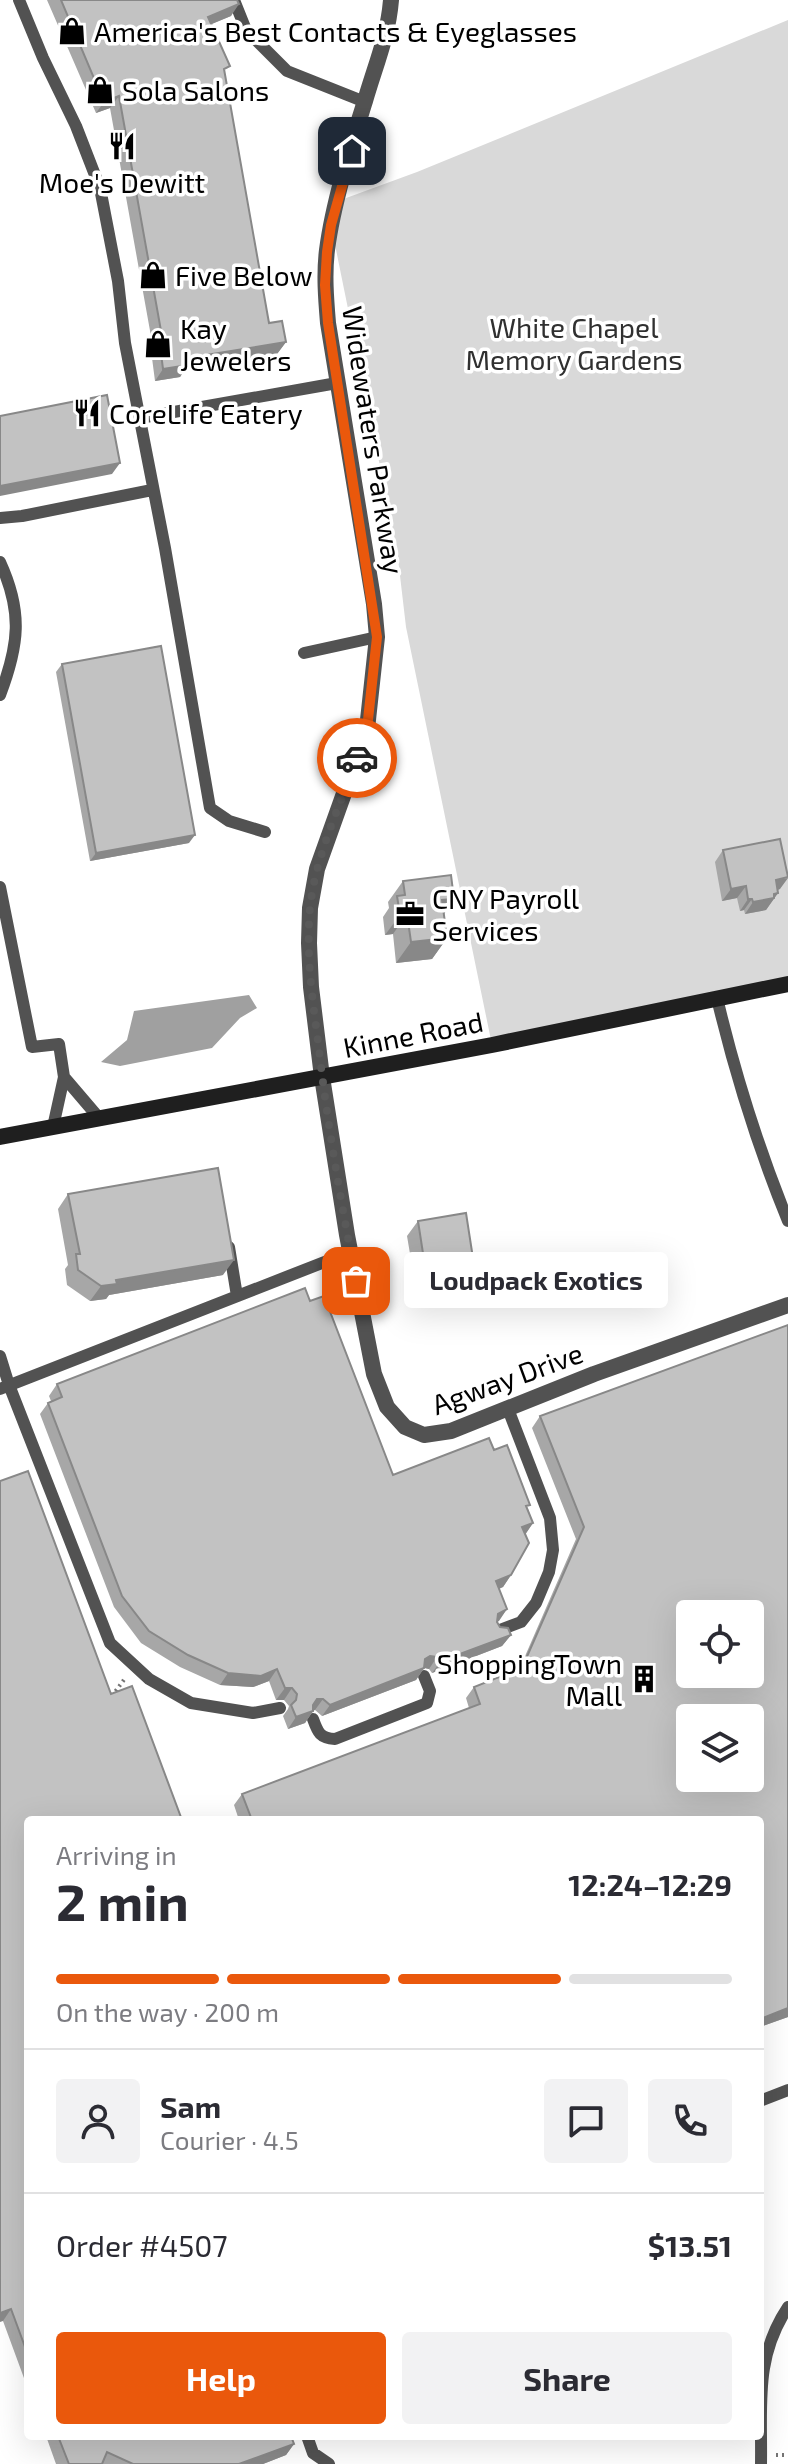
<!DOCTYPE html>
<html lang="en">
<head>
<meta charset="utf-8">
<style>
	:root { --surface:#fff; --page:#f2f2f3; --text:#2b2b33; --muted:#7c7c81; --line:#e1e1e2; --accent:#ea580c }
	body { margin:0; font-family:"Exo 2",sans-serif; background:var(--page); color:var(--text); height:100vh; display:flex; flex-direction:column; font-size:30px; white-space:nowrap }
	* { box-sizing:border-box; margin:0 }
	p { font-size:26px; color:var(--muted) }
	.icon { flex:none; width:44px; height:44px; fill:none; stroke:currentColor; stroke-width:2; stroke-linecap:round; stroke-linejoin:round }
	.map { position:relative; flex:1; overflow:hidden }
	.sheet { position:absolute; left:24px; top:1816px; width:740px; height:624px; display:flex; flex-direction:column; background:var(--surface); border-radius:8px; box-shadow:0 8px 32px #0002 }
	.sheet>* { flex:none }
	.fabs { position:absolute; left:676px; top:1600px; display:grid; gap:16px }
	.fabs a { display:grid; place-items:center; width:88px; height:88px; border-radius:8px; background:var(--surface); box-shadow:0 8px 32px #0002; font-size:40px }
	.pin { position:absolute; display:grid; place-items:center; width:68px; height:68px; color:#fff; margin:-34px; border-radius:16px; box-shadow:0 4px 12px #0006 }
	.courier { position:absolute; display:grid; place-items:center; width:80px; height:80px; margin:-40px; border:6px solid #ea580c; border-radius:50%; background:#fff; color:#222; box-shadow:0 2px 10px #0007 }
	.bubble { position:absolute; height:56px; border-radius:8px; background:var(--surface); box-shadow:0 8px 32px #0002; font-size:26px; font-weight:700; line-height:56px; text-align:center }
	.head em { font-style:normal; font-weight:700 }
	.head div { display:flex; flex-direction:column-reverse }
	.head { display:flex; align-items:center; justify-content:space-between; height:136px; padding:0 32px }
	h1 { font-size:52px; font-weight:700; line-height:60px }
	.bar { display:grid; grid-template-columns:repeat(4,1fr); gap:12px 8px; align-content:center; height:96px; padding:0 32px }
	.bar i { height:10px; border-radius:6px; background:var(--line) }
	.bar .on { background:var(--accent) }
	.bar p { grid-column:span 4 }
	.line { display:flex; align-items:center; gap:20px; padding:0 32px; border-top:2px solid var(--line) }
	.line div { flex:1 }
	.round { display:grid; place-items:center; flex:none; width:84px; height:84px; border-radius:8px; background:var(--page) }
	.action { display:flex; gap:16px; margin-top:auto; padding:16px 32px }
	.action a { flex:1; height:92px; border-radius:8px; background:var(--accent); color:#fff; font-size:32px; font-weight:700; line-height:92px; text-align:center }
	.action a+a { background:var(--page); color:var(--text) }
	.map>svg:first-child { display:block }
	.green { fill:#d9d9d9 }
	.water { fill:#a0a0a0 }
	.lines { fill:none; stroke-linecap:round; stroke-linejoin:round }
	.path { stroke:#747474; stroke-width:4; stroke-dasharray:2 4; stroke-linecap:butt }
	.lane { stroke:#525252; stroke-width:12 }
	.street { stroke:#525252; stroke-width:16 }
	.secondary { stroke:#1f1f1f; stroke-width:16 }
	.wall { fill:#a7a7a7; fill-rule:evenodd }
	.shaded-wall { fill:#888 }
	.building { fill:#c2c2c2; stroke:#888; stroke-width:2; fill-rule:evenodd }
	.done { stroke:#595959; stroke-width:8; stroke-dasharray:0 14.4 }
	.route { stroke:#ea580c; stroke-width:10 }
	.labels { text-anchor:middle; dominant-baseline:central; stroke-width:7; stroke-linejoin:round; paint-order:stroke }
	.poi-label { font-size:28px; fill:#000; stroke:#fff; text-anchor:start }
	.park-label { font-size:28px; fill:#303030; stroke:#fff }
	.street-label { font-size:28px; fill:#000; stroke:#fff }
</style>
</head>
<body>
<div class="map">
<svg width="788" height="2464" viewBox="0 0 788 2464">
	<rect width="100%" height="100%" fill="#fff"/>
	<path class="green" d="M788,20v964l-296,61 -86,-418 -9,-77 -66,-325 7,-24 79,-29z"/>
	<path class="water" d="M249,995l8,13 -17,10 -28,30 -92,18 -19,-4 26,-22 7,-29z"/>
	<g class="lines">
		<path class="path" d="M112,1696l14,-19
			M776,2455h12"/>
		<path class="lane" d="M19,0l24,58 33,68 24,62 18,93 7,62 40,205 45,260 19,13 36,11
			M234,0l12,30 41,41 78,31
			M140,418l197,-35
			M0,518l22,-2 130,-26
			M0,562c23,50 19,83 0,133
			M304,653l73,-16
			M0,887l32,160 27,-3 5,33 -11,50
			M717,998c19,80 40,147 71,223
			M64,1077l35,41
			M229,1247l8,49
			M0,1356l9,29 101,258 39,36 42,24 62,10 27,-5
			M0,1389l350,-137
			M497,1631l24,-9 15,-19 13,-31 4,-22 -3,-32 -42,-109
			M313,1719c5,14 7,19 22,20l92,-36 3,-12 -6,-15
			M760,2101l28,-11
			M307,2436l6,17 16,11
			M761,2464c1,-59 -7,-106 27,-157"/>
		<path class="street" d="M391,0c-3,37 -16,66 -26,101 -14,45 -32,102 -38,149 -3,24 -1,49 1,73l46,281 3,33 -10,92 -50,140 -7,39 -1,35 2,44 11,90 25,158 27,139 13,33 18,20 19,8 27,-4 143,-57 194,-69"/>
		<path class="secondary" d="M0,1137l492,-92 296,-61"/>
	</g>
	<path class="wall" d="M47,0h190l-6,16 -20,8 13,50 45,249 17,19 -9,12 -91,14 -6,9 -25,4 -3,-23 2,-5 -44,-245 -14,5z
		M62,664l127,179 -99,18 -34,-189z
		M723,850l57,39 -2,1v3l-12,17 -21,4 -1,-4 -4,1 -3,-13 -15,3 -7,-39z
		M403,881l41,33 3,24 -15,21 -36,4 -3,-29 -8,1 -2,-18 6,-9 -1,-6z
		M68,1194l155,81 -114,20 -3,4 -16,2 -23,-16 -2,-16 3,-4 -10,-56z
		M418,1221l49,78 -48,8 -12,-71z
		M310,1301l83,174 101,-25 34,59 5,14 -8,11 -14,41 -8,12 -4,2 8,20 -10,13 3,5 11,8 -9,11 -70,27 -3,-4 -5,-1 -8,12 -94,36 -7,-6 -2,1 -8,12 -17,6 -5,-13 5,-7 1,-3 -5,-6h-8l-7,-19 -16,6 -33,-2 -40,-18 -39,-24 -27,-36 -74,-193 8,-11 3,-2 -2,-5 8,-12z
		M788,1325v692l-28,10v-207h-521l-5,-15 8,-11 227,-86 -3,-10 8,-11 45,-17 57,-131 -44,-111 8,-12zM690,1614h60v60h-60zM690,1718h60v60h-60z
		M28,1820v569l-25,-68z
		M46,2436h245l3,8 -8,11 -23,9h-207z"/>
	<path class="shaded-wall" d="M239,4l-8,12 -31,13 8,-12z
		M119,96l-9,12 -14,5 8,-11z
		M286,342l-9,12 -91,14 -6,9 -25,4 8,-12 31,-12z
		M120,463l-8,11 -112,22v-10z
		M195,835l-6,8 -99,18 6,-8z
		M788,878l-8,11 -12,3 8,-12z
		M746,886l-9,12 -15,3 9,-12z
		M778,893l-12,17 -21,4 8,-12z
		M454,899l-14,21 2,-20z
		M748,899h4l-8,11 -4,1z
		M407,914l-14,20 -8,1 15,-20z
		M447,938l-15,21 -36,4 15,-21z
		M234,1260l-11,15 -114,20 -3,4 -16,2 11,-15 15,-6z
		M477,1284l-10,15 -48,8 10,-15z
		M533,1523l-8,12 -3,-8z
		M511,1575l-8,12 -15,6 8,-12z
		M507,1609l-8,12 -9,5 8,-12z
		M511,1635l-9,11 -70,27 9,-12z
		M430,1656l7,1 -8,12 -8,-2 3,1 -8,12 -94,36 8,-11 95,-46z
		M277,1669l-8,12 -16,6 -33,-2 8,-12z
		M285,1688h7l-8,12h-8z
		M317,1699h6l-8,11 -6,1h4l-8,12 -17,6 8,-12z
		M788,2008v9l-28,10v-8z
		M11,2309l-8,12 -3,1v-9z
		M294,2444l-8,11 -23,9h-24z"/>
	<path class="building" d="M61,0h176l2,4 -31,13 22,49 -6,3 45,254 13,-2 4,21 -92,15 -6,8 -25,4 -3,-23 3,-4 -44,-246 -15,6z
		M107,395l13,68 -120,23v-70z
		M161,646l34,189 -99,18 -34,-189z
		M780,839l8,38 -12,3 2,13 -4,1v4l-21,4 -1,-3h-4l-2,-13 -15,3 -8,-39z
		M451,875l3,24 -12,1 5,38 -36,4 -4,-28 -7,1 -3,-19 8,-1 -2,-14z
		M218,1168l16,92 -118,20 1,4 -16,2 -23,-16 -2,-16h4l-12,-60z
		M466,1213l11,71 -48,8 -11,-71z
		M305,1288l5,13 14,-5 69,179 96,-37 5,12 13,-5 23,60 -4,1 7,17 -11,4 7,16 -18,32 -15,6 11,28 -9,5 -1,8 3,5 8,1 3,7 -70,26 -4,-4 -7,-1 -5,3 -1,9 -94,37 -7,-6h-6l-4,6v6l-17,6 -5,-12 5,-5 1,-6 -5,-6h-7l-8,-19 -16,7 -33,-3 -40,-18 -39,-24 -27,-35 -74,-193 14,-6 -5,-13z
		M788,1325v683l-28,11v-199h-508l-10,-26 238,-90 -6,-17 48,-19 62,-141 -44,-111zM690,1614h60v60h-60zM690,1718h60v60h-60z
		M28,1471l83,223 21,-8 50,134h-154v535l-17,-46 -11,4v-832z
		M58,2436h233l3,8 -55,20h-106l-26,-12 -5,12h-33z"/>
	<g class="lines">
		<path class="done" d="M356,1281c-15,-79 -29,-159 -38,-240 -6,-43 -12,-89 -8,-133 5,-51 30,-102 47,-150"/>
		<path class="route" d="M352,151l-21,74 -4,27 -2,33 3,38 49,314 -10,92 -10,29"/>
	</g>
	<defs>
		<symbol id="shop-bare" viewBox="-9 -9 18 18"><path d="M-5-2.5h2.3a2.7 3.5 0 0 1 5.4 0H5L5.5 6h-11ZM-1.5-2.5h3a1.5 2.3 0 0 0-3 0Z" fill="#000" stroke="#fff" stroke-width="2.5" paint-order="stroke"/></symbol>
		<symbol id="restaurant-bare" viewBox="-9 -9 18 18"><path d="M-5-6h1v4h1v-4h1v4h1v-4h1v5L-1.5 .5V6h-2V.5L-5-1ZM5-6V6H3V1.5H1.5Q1.5-4 5-6Z" fill="#000" stroke="#fff" stroke-width="2.5" paint-order="stroke"/></symbol>
		<symbol id="office-bare" viewBox="-9 -9 18 18"><path d="M-6-3h4V-5.5h4V-3h4V5H-6ZM-1-4.5V-3h2v-1.5ZM-6 0V1H6V0Z" fill="#000" stroke="#fff" stroke-width="2.5" paint-order="stroke"/></symbol>
		<symbol id="building-bare" viewBox="-9 -9 18 18"><path d="M-4-6H4V6H1V3H-1V6H-4ZM-2.5-4.3h1.7v1.8h-1.7ZM.8-4.3h1.7v1.8H.8ZM-2.5-1h1.7V.8h-1.7ZM.8-1h1.7V.8H.8Z" fill="#000" stroke="#fff" stroke-width="2.5" paint-order="stroke"/></symbol>
	</defs>
	<g fill-rule="evenodd">
		<use href="#shop-bare" x="52" y="11" width="40" height="40"/>
		<use href="#shop-bare" x="80" y="70" width="40" height="40"/>
		<use href="#restaurant-bare" x="102" y="126" width="40" height="40"/>
		<use href="#shop-bare" x="133" y="255" width="40" height="40"/>
		<use href="#shop-bare" x="138" y="324" width="40" height="40"/>
		<use href="#restaurant-bare" x="67" y="393" width="40" height="40"/>
		<use href="#office-bare" x="390" y="894" width="40" height="40"/>
		<use href="#building-bare" x="624" y="1659" width="40" height="40"/>
	</g>
	<g class="labels">
		<g class="poi-label">
			<text x="94" y="31">America's Best Contacts &amp; Eyeglasses</text>
			<text x="122" y="90">Sola Salons</text>
			<text x="122" y="182" text-anchor="middle">Moe's Dewitt</text>
			<text x="175" y="275">Five Below</text>
			<text x="180" y="328">Kay<tspan x="180" dy="32">Jewelers</tspan></text>
			<text x="109" y="413">CoreLife Eatery</text>
			<text x="432" y="898">CNY Payroll<tspan x="432" dy="32">Services</tspan></text>
			<text x="622" y="1663" text-anchor="end">ShoppingTown<tspan x="622" dy="32">Mall</tspan></text>
		</g>
		<g class="park-label">
			<text x="574" y="327">White Chapel<tspan x="574" dy="32">Memory Gardens</tspan></text>
		</g>
		<g class="street-label">
			<text transform="translate(374 440) rotate(81)">Widewaters Parkway</text>
			<text transform="translate(413 1034) rotate(-11)">Kinne Road</text>
			<text transform="translate(507 1378) rotate(-20)">Agway Drive</text>
		</g>
	</g>
</svg>
<div class="fabs">
<a><svg class="icon" aria-label="locate" viewBox="0 0 24 24"><circle cx="12" cy="12" r="6"/><path d="M12 2v4M12 18v4M2 12h4M18 12h4"/></svg></a>
<a><svg class="icon" aria-label="layers" viewBox="0 0 24 24"><path d="M12 4l9 5-9 5-9-5zM3 14l9 5 9-5"/></svg></a>
</div>
<div class="pin" style="left:356px;top:1281px;background:#ea580c"><svg class="icon" aria-label="bag" viewBox="0 0 24 24"><path d="M5 8h14l-1 12H6zM9 8a3 3 0 0 1 6 0"/></svg></div>
<div class="pin" style="left:352px;top:151px;background:#1f2937"><svg class="icon" aria-label="home" viewBox="0 0 24 24"><path d="M3 11l9-7 9 7M6 9v11h12V9"/></svg></div>
<div class="courier" style="left:357px;top:758px"><svg class="icon" aria-label="car" viewBox="0 0 24 24"><path d="M5 17H2v-5l4-1 3-4h7l3 4 3 1v5h-3M9 17h6M6 11h13"/><circle cx="7" cy="17" r="2"/><circle cx="17" cy="17" r="2"/></svg></div>
<div class="bubble" style="left:404px;top:1252px;width:264px">Loudpack Exotics</div>
<section class="sheet">
<div class="head"><div><h1>2 min</h1><p>Arriving in</p></div><em>12:24–12:29</em></div>
<div class="bar"><i class="on"></i><i class="on"></i><i class="on"></i><i></i><p>On the way · 200 m</p></div>
<div class="line" style="height:144px"><a class="round"><svg class="icon" aria-label="person" viewBox="0 0 24 24"><circle cx="12" cy="8" r="4"/><path d="M4 21q1-7 8-7t8 7"/></svg></a><div><b>Sam</b><p>Courier · 4.5</p></div><a class="round"><svg class="icon" aria-label="chat" viewBox="0 0 24 24"><path d="M4 5h16v11H9l-5 4z"/></svg></a><a class="round"><svg class="icon" aria-label="phone" viewBox="0 0 24 24"><path d="M5 4h4l2 5-3 2q2 4 5 5l2-3 5 2v4C11 20 4 13 5 4z"/></svg></a></div>
<div class="line" style="height:104px"><div>Order #4507</div><b>$13.51</b></div>
<div class="action"><a>Help</a><a>Share</a></div>
</section>
</div>
</body>
</html>
